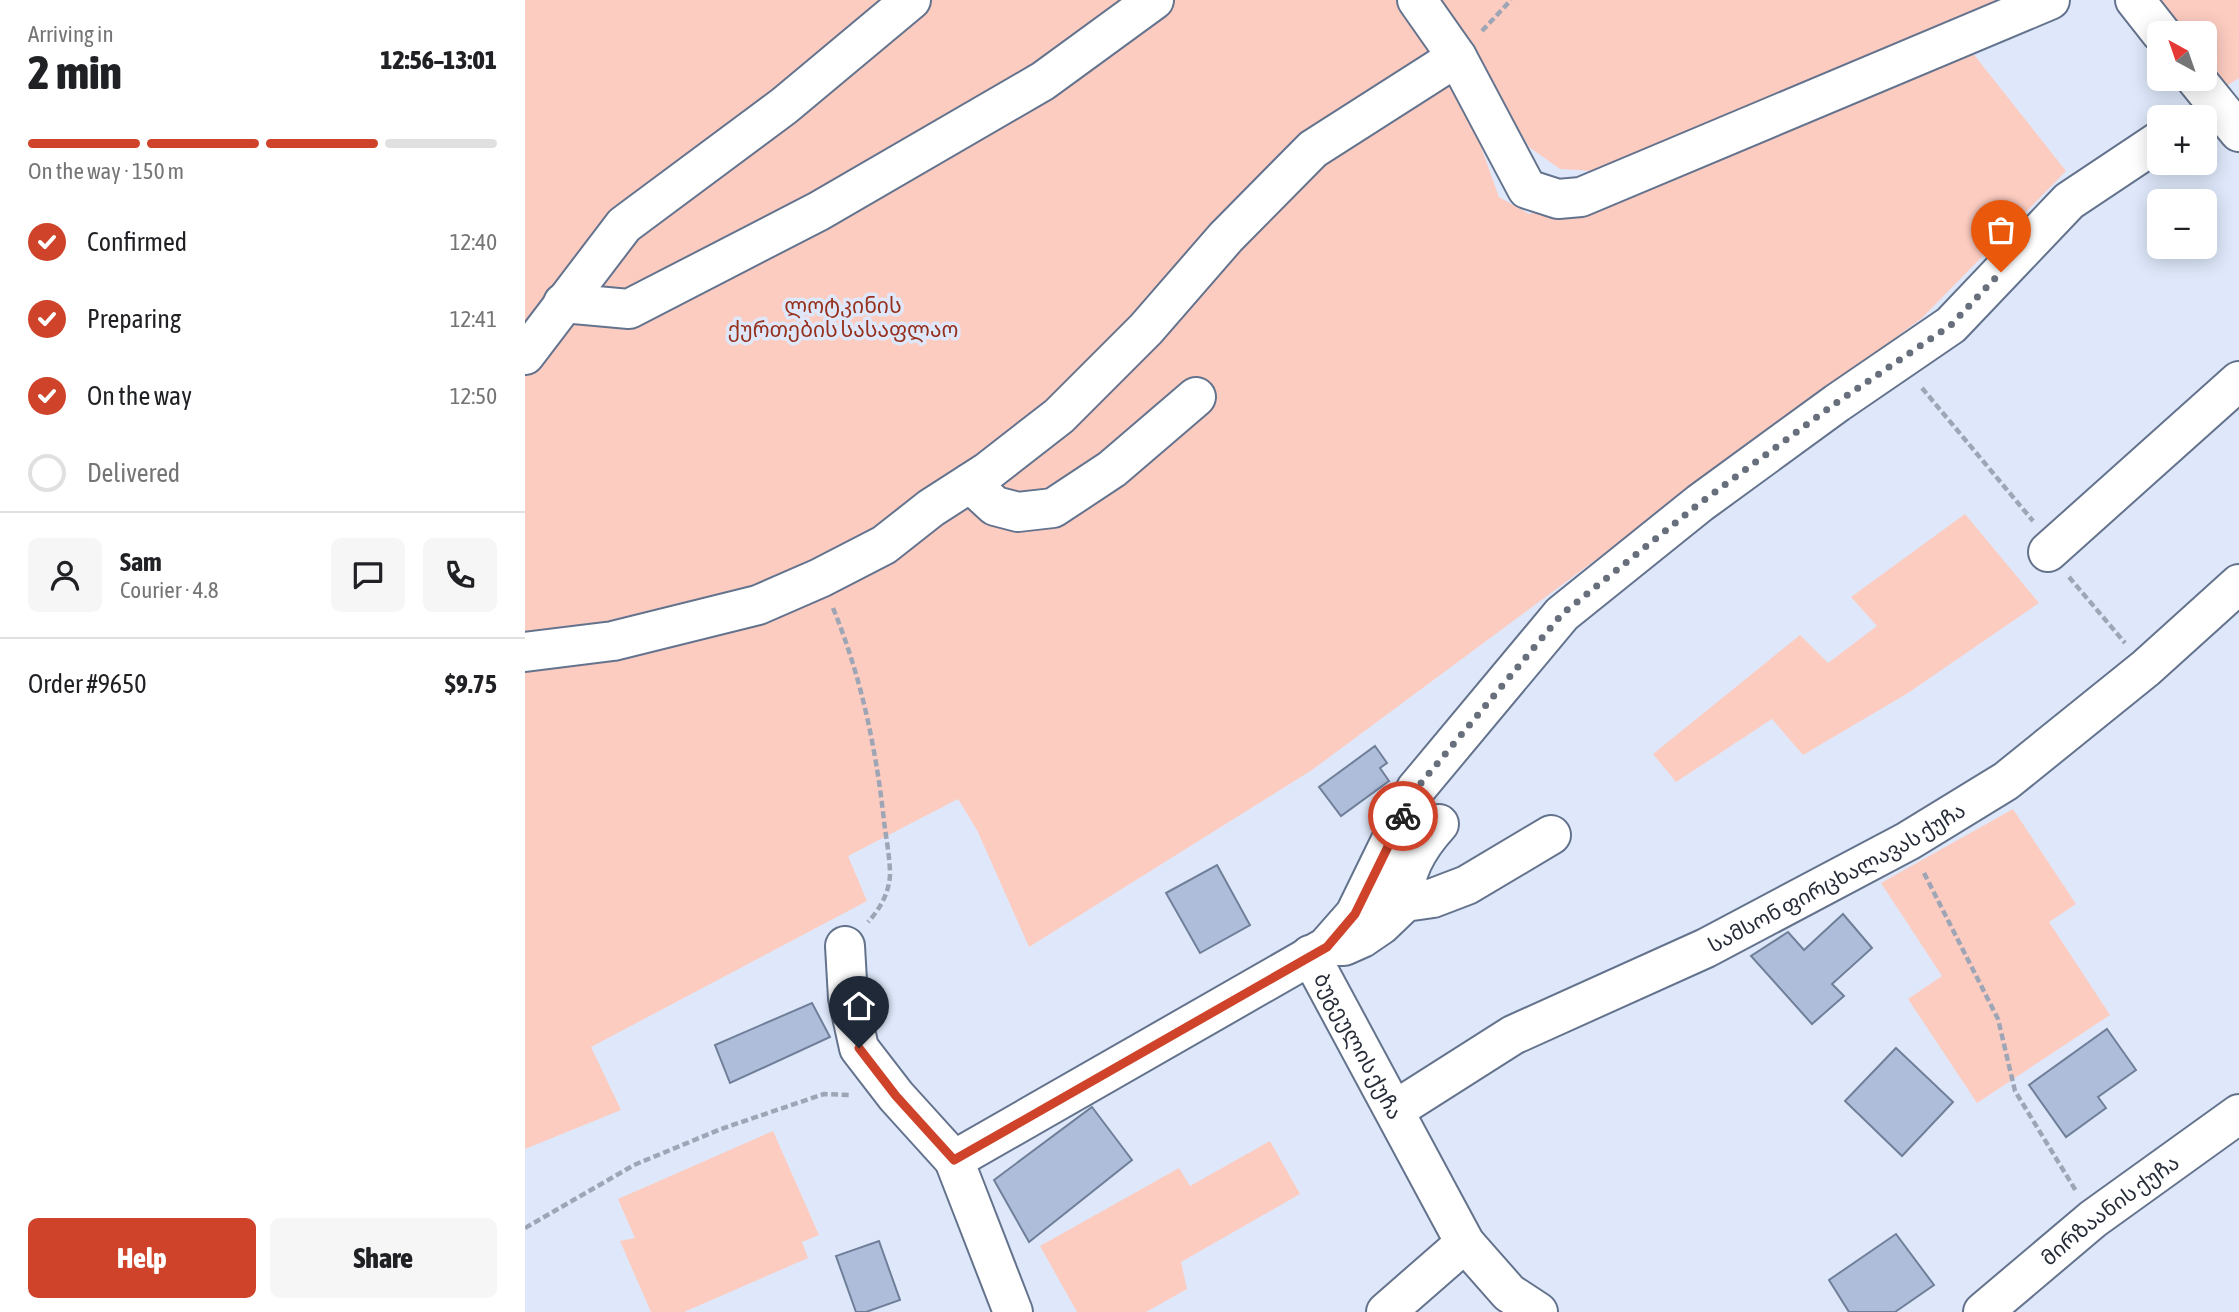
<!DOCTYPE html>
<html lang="en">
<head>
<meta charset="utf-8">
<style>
	:root { --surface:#fff; --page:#f6f6f6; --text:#202124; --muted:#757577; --line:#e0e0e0; --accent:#ce4329 }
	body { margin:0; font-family:"Asap Condensed","Noto Sans Georgian",sans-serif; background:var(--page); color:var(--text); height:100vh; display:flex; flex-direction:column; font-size:26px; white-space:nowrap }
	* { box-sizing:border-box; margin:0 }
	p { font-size:23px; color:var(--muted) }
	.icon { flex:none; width:38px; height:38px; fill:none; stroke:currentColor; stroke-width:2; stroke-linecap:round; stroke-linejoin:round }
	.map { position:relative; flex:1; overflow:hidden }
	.side { display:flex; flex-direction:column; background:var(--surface); width:525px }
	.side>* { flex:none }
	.needle { width:46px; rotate:320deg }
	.tools { position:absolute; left:1622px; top:21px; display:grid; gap:14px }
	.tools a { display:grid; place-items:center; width:70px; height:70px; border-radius:10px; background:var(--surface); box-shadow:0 4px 18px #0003; font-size:35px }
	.pin { position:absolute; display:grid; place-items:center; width:60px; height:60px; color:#fff; margin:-72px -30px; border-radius:50% 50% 50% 0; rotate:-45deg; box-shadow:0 0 7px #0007 }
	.pin .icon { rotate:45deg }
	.courier { position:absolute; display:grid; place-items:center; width:70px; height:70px; margin:-35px; border:5px solid #ce4329; border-radius:50%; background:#fff; color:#222; box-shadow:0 2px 9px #0007 }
	.overview em { font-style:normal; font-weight:800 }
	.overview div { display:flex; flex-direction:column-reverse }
	.overview { display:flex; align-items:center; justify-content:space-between; height:119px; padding:0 28px }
	h1 { font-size:46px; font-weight:800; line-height:52px }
	.bar { display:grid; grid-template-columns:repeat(4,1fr); gap:10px 7px; align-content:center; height:84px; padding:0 28px }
	.bar i { height:9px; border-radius:5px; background:var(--line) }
	.bar .current { background:var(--accent) }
	.bar p { grid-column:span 4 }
	.line { display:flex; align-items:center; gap:18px; padding:0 28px; border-top:2px solid var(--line) }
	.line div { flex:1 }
	.round { display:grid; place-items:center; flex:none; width:74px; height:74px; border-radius:10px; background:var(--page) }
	ol { padding:0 28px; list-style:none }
	li { display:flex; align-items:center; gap:21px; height:77px }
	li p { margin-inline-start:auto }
	li .icon { padding:7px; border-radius:50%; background:var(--accent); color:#fff; stroke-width:4 }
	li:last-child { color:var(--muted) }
	li i { width:38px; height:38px; border:4px solid var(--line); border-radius:50% }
	.cta { display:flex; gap:14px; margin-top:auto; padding:14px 28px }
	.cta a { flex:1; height:80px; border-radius:10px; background:var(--accent); color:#fff; font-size:28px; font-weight:800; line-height:80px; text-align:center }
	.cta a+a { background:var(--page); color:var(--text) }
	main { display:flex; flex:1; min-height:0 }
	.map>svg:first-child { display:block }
	.green { fill:#fdccc1 }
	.building { fill:#aebeda; stroke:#707f99; stroke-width:2 }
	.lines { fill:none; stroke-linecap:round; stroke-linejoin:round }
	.minor-casing { stroke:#64738d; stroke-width:42 }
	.path { stroke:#9ea6b6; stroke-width:4.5; stroke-dasharray:7 3.5; stroke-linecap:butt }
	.minor { stroke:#fff; stroke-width:38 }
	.done { stroke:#676e7c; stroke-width:7; stroke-dasharray:0 12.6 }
	.route { stroke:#ce4329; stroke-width:9 }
	.labels { text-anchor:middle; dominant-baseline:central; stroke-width:7; stroke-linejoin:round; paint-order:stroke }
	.park-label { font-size:21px; fill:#96301c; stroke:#dee8fa }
	.street-label { font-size:21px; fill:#272d38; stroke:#dee8fa }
</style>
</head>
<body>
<main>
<section class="side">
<div class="overview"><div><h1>2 min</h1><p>Arriving in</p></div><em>12:56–13:01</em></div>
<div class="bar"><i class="current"></i><i class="current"></i><i class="current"></i><i></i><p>On the way · 150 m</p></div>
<ol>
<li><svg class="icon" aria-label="check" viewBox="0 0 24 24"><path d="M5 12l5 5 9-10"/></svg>Confirmed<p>12:40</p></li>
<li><svg class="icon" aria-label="check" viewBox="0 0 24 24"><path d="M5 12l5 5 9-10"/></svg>Preparing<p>12:41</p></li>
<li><svg class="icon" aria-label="check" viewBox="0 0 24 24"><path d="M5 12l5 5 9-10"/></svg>On the way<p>12:50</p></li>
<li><i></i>Delivered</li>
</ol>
<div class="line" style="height:126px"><a class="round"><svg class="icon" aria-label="person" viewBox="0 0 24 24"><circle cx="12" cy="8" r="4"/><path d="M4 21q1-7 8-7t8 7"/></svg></a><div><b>Sam</b><p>Courier · 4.8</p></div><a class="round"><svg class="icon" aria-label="chat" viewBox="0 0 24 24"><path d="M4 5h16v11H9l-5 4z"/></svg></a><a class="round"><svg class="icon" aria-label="phone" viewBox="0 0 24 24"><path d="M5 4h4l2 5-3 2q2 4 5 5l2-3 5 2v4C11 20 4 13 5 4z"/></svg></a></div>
<div class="line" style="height:91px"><div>Order #9650</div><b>$9.75</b></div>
<div class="cta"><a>Help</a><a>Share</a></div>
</section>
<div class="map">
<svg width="1714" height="1312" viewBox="0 0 1714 1312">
	<rect width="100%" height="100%" fill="#dee8fa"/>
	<path class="green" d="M0,0h874l42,53 38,88 20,56 30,17 144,-43 298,-120 95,120 -144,147 -610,452 -283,177 -52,-117 -19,-31 -110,57 19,45 -276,146 30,63 -96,39z
		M903,0h583l-418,171 -33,-2 -31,-22 -51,-86z
		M1625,0h89v78l-14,9 -20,-23v-31h-26z
		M1440,514l74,89 -131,90 -105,62 -31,-36 -96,63 -23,-28 147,-119 28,28 49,-37 -26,-29z
		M1488,809l63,95 -27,18 61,93 -133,88 -69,-104 34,-23 -61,-93z
		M248,1131l46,104 -17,7 6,16 -124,54h-33l-31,-71 15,-3 -17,-39z
		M745,1141l30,53 -119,68 6,27 -41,23h-69l-37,-66 139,-78 11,18z"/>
	<path class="building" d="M850,746l12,17 -7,5 9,13 -48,35 -22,-29z
		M692,865l33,60 -50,28 -34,-60z
		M1318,914l29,34 -40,36 12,12 -32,28 -61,-68 37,-24 16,18z
		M287,1003l18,34 -100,46 -15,-38z
		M1582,1029l29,41 -38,27 8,11 -40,29 -37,-52z
		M1371,1048l57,54 -51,54 -57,-55z
		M567,1107l40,53 -103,82 -35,-62z
		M1371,1234l38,51 -39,27h-46l-20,-32z
		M354,1241l21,59 -34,12h-10l-20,-56z"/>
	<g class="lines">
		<defs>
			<g id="minor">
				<path d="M892,0l40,57 70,132 31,10 23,-2 469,-197"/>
				<path d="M1610,0l26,33"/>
				<path d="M1671,79l43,53"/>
				<path d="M38,303l66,6 190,-98 224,-130 111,-81"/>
				<path d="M0,355l99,-130 160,-119 127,-106"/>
				<path d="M445,483l25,23 23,6 35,-4 59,-39 84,-72"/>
				<path d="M1523,552l191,-171"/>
				<path d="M0,652l88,-11 145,-36 62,-27 64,-33 47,-37 56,-36 72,-56 87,-87 80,-92 87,-88 144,-92"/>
				<path d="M880,902c-3,-29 15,-57 34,-78"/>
				<path d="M320,946l3,52 11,50 37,48 58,64 59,152"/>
				<path d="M807,946h12l18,-8 19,-13 24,-23 28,-4 34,-13 84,-50"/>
				<path id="s1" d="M785,955l155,288 44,50 29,19"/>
				<path id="s2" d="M870,1110l118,-75 193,-87 202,-107 98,-60 140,-113 93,-84"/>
				<path d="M429,1160l372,-213 29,-33 61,-125 146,-175 138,-111 137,-100 114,-78 118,-124 90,-60"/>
				<path d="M861,1312l79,-69"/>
				<path id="s3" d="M1458,1312l110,-93 146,-105"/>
			</g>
		</defs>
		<use href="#minor" class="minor-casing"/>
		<path class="path" d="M957,31l29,-31
			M1397,388l111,133
			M1544,577l56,66
			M308,608c28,68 43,140 51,213 2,17 6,36 6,54 -1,18 -10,34 -22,47
			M1399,873l74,146 17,72 61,100
			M0,1228l109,-63 87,-36 103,-35 26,1"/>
		<use href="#minor" class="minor"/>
	</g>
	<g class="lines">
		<path class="done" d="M878,816l13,-27 146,-175 138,-111 136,-100 115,-78 50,-53"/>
		<path class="route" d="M334,1048l37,48 58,64 373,-213 28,-33 48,-98"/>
	</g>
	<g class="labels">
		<g class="park-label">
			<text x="318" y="305">ლოტკინის<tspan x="318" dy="24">ქურთების სასაფლაო</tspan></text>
		</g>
		<g class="street-label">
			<text stroke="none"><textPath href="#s2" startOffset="500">სამსონ ფირცხალავას ქუჩა</textPath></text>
			<text stroke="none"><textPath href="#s1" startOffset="103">ბუგეულის ქუჩა</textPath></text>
			<text stroke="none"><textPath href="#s3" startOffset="163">მირზაანის ქუჩა</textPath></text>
		</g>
	</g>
</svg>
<div class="tools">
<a><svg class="needle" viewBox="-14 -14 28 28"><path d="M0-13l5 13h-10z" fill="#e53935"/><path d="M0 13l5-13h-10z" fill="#757577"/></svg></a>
<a>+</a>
<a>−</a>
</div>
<div class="pin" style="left:1476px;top:272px;background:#ea580c"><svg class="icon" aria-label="bag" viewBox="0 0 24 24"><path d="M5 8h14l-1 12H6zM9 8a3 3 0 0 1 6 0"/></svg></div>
<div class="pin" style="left:334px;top:1048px;background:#1f2937"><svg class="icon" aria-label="home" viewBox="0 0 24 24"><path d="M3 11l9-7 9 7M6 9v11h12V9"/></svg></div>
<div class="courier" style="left:878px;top:816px"><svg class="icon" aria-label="bike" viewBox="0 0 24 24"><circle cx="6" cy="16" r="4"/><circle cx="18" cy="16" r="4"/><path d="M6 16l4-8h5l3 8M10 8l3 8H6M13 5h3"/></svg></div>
</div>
</main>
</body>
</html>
